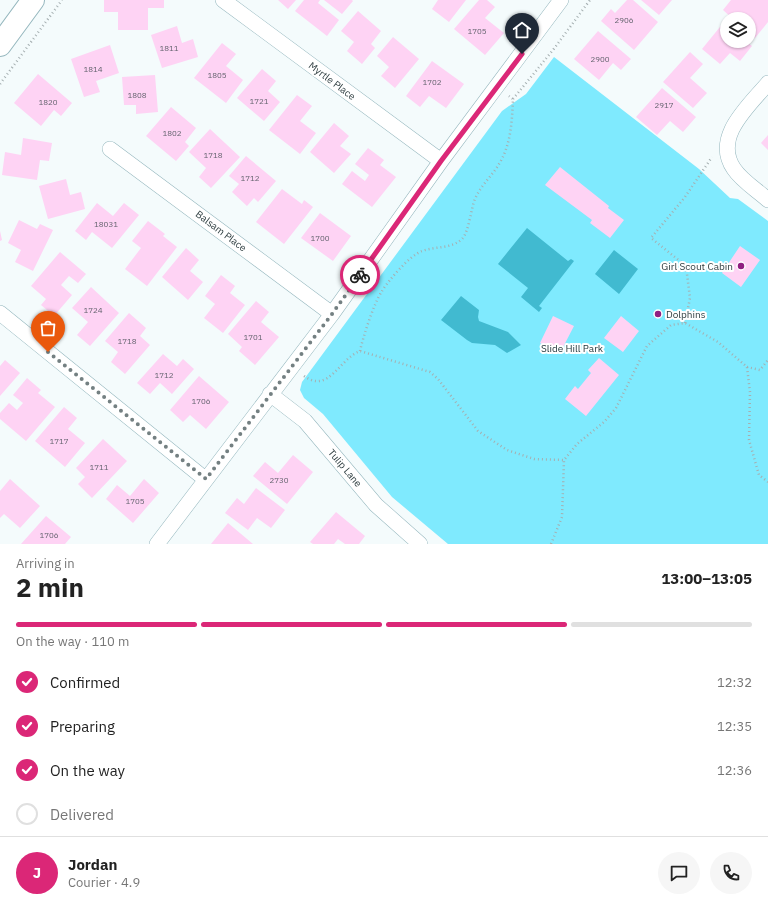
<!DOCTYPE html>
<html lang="en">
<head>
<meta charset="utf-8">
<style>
	:root { --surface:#fff; --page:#f6f6f6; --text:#222; --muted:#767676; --line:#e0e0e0; --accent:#db2777 }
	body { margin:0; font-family:"IBM Plex Sans",sans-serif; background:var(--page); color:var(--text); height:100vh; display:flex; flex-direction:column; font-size:15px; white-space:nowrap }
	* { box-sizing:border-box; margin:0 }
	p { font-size:13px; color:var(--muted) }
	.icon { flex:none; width:22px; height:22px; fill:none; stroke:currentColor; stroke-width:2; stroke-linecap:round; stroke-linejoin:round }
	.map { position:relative; height:544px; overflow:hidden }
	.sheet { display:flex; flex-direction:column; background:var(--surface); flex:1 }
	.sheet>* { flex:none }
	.fabs { position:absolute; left:720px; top:12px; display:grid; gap:8px }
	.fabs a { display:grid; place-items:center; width:36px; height:36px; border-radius:50%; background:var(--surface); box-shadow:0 1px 3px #0004; font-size:20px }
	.pin { position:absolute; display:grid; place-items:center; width:34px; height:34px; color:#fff; margin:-41px -17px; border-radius:50% 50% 50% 0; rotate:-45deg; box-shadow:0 0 4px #0007 }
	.pin .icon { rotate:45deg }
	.courier { position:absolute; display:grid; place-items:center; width:40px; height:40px; margin:-20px; border:3px solid #db2777; border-radius:50%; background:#fff; color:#222; box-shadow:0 1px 5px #0007 }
	.overview em { font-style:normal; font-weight:700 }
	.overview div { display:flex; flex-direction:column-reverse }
	.overview { display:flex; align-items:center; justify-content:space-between; height:68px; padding:0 16px }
	h1 { font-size:26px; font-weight:700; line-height:30px }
	.bar { display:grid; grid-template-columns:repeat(4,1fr); gap:6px 4px; align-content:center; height:48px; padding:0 16px }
	.bar i { height:5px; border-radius:3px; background:var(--line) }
	.bar .active { background:var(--accent) }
	.bar p { grid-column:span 4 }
	.line { display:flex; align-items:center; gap:10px; padding:0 16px; border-top:1px solid var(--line) }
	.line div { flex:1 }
	.round { display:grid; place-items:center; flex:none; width:42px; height:42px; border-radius:21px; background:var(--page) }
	ol { padding:0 16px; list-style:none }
	li { display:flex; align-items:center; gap:12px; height:44px }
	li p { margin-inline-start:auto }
	li .icon { padding:4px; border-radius:50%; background:var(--accent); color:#fff; stroke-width:4 }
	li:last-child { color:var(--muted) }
	li i { width:22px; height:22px; border:2px solid var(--line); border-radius:50% }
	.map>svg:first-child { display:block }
	.green { fill:#7feafe }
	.water { fill:#41bad0 }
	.building { fill:#fed3f4 }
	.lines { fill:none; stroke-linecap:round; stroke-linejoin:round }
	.minor-casing { stroke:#95b7be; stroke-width:16 }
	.primary-casing { stroke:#95b7be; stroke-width:24 }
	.path { stroke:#a5afb1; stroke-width:2.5; stroke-dasharray:1 3; stroke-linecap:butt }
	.minor { stroke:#fff; stroke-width:15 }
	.primary { stroke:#fff; stroke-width:22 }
	.done { stroke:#748082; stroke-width:4; stroke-dasharray:0 7.2 }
	.route { stroke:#db2777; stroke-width:5 }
	.poi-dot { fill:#8f1f81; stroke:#fff; stroke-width:1.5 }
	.labels { text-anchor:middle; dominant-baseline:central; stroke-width:4; stroke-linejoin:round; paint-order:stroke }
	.number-label { font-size:8px; fill:#63636e }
	.street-label { font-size:10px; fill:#2f3e41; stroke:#fff }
	.poi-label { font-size:10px; fill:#2f3e41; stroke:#fff; text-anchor:end }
	.park-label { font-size:10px; fill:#1e3338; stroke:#fff }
</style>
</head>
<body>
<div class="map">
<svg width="768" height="544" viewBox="0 0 768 544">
	<rect width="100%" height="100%" fill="#f4fbfc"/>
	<path class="green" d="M554,57l145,112 31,29 8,1 30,22v323h-320l-56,-47 -69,-83 -19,-16 -4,-8 2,-8 200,-271 24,-17z"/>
	<path class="water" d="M527,228l41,33 3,-2 3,2 -35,45 3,2 -3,4 -18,-15 7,-9 -30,-24z
		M614,250l24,19 -19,25 -24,-20z
		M461,296l18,14 -1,7 1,4 29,11 13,13 -14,8 -12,-8 -23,-2 -5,-3 -26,-20z"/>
	<path class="building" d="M104,0h60v8h-16v22h-30v-18h-14z
		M278,0h18l-8,9z
		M304,0h16l-2,3 21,17 -12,16 -32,-25z
		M324,0h28l1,1 -11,13z
		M438,0h28l-17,22 -17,-13z
		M479,0h8l8,7 -10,11 19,15 -19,22 -31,-26z
		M627,0h6l25,22 -24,28 -33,-29 10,-12 4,4z
		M641,0h31l-13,15z
		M731,0h37v22l-13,16 -6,-5v-14h-16l-10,-9z
		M358,11l23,20 -10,13 4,4 -13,16 -15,-13 7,-9 -13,-11z
		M724,22l3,3v16h19l6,5 -12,15 -10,-8 -10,11 -18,-15z
		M177,26l5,17 11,-4 5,18 -36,11 -11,-33z
		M598,31l33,28 -10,11 -8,-7 -14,17 -25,-21z
		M393,37l26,22 -24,29 -14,-12 8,-9 -12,-11z
		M222,43l14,11 -10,12 17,14 -17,23 -32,-25z
		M110,45l9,28 -23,8 4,11 -16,5 -13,-38z
		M690,52l13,12 -13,14 17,15 -14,15 -30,-26z
		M432,61l32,23 -18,24 -17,-12 -9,11 -14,-11z
		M262,69l14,12 -8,10 12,11 -16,19 -27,-23z
		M38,74l34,29 -11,13 -7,-6 -13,16 -27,-23z
		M155,75l3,37 -22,2v-9h-12l-2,-28z
		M662,88l34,29 -13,15 -13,-11 -13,14 -21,-18z
		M297,95l15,11 -12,15 16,12 -16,21 -31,-24z
		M171,107l25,21 -11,14 4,4 -13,15 -30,-25z
		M334,123l15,13 -9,10 11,8 -17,19 -24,-21z
		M210,129l30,28 -29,31 -12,-11 7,-9 -17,-16z
		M768,135v15l-7,-7z
		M23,138l29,5 -3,18 -9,-1 -3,20 -35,-5 3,-23 16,3z
		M368,148l16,12 -4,5 16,12 -24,30 -30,-23 10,-13 13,10 4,-6 -14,-11z
		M246,156l30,25 -18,21 -4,-4 -7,8 -15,-14 7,-8 -10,-8z
		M560,167l49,39 -1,2 16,12 -14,18 -20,-15 2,-3 -47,-35z
		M66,179l4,16 11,-3 4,17 -37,10 -9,-33z
		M282,189l20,15 2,-4 9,7 -29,37 -28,-22z
		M97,203l16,13 11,-13 15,12 -27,33 -20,-16 -6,8 -11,-9z
		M320,213l31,23 -18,25 -32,-23z
		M19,220l18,9 3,-5 13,6 -20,41 -18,-9 6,-12 -13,-7z
		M148,221l17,13 -2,2 14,11 -30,39 -22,-17 16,-21 -9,-7z
		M0,231l2,9 -2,1z
		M740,246l20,14 -19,27 -19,-14z
		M186,248l13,12 -9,11 13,11 -15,18 -26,-23z
		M60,252l26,22 -8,9 -9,-7 -8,9 11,10 -18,21 -13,-11 5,-6 -15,-13z
		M221,275l14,11 -5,7 15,12 -22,28 -19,-15 11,-14 -10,-8z
		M91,287l28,26 -29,33 -13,-11 11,-13 -16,-14z
		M256,301l13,11 -8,10 18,15 -24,28 -16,-14 3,-4 -14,-13z
		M129,313l17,15 -6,8 10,9 -25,29 -14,-12 7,-10 -13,-11z
		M553,316l21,10 -14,27 -20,-10z
		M621,316l18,15 -16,21 -19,-14z
		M163,354l14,12 6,-7 11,10 -22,25 -12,-11 -10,11 -13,-11z
		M599,358l20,17 -33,41 -21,-17 10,-13 3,3 13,-16 -3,-3z
		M5,360l15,13 -20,23v-30z
		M199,376l30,26 -23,27 -16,-14 -7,7 -13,-12z
		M27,378l14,12 -3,3 17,14 -29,34 -26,-22v-6l9,-10 8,7 6,-7 -10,-8z
		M64,407l13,11 -9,11 17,14 -20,24 -30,-26z
		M103,439l24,22 -35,37 -14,-14 7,-7 -9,-9z
		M293,455l20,17 -26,32 -34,-28 12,-14 13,11z
		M10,479l30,27 -20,22 -16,-14 -4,4v-27z
		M144,479l15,14 -26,30 -27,-24 11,-14 13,11z
		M256,488l29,22 -14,18 -14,-10 -9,12 -23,-17 12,-15 7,6z
		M336,512l29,24 -6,8h-14l-7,-5 -4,5h-21l-3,-2z
		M46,516l25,21 -6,7h-44z
		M228,523l25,21h-42z"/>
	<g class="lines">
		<defs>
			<path id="minor" d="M223,0l218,161
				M768,83c-19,23 -56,54 -34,86 8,12 23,21 34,31
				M110,149l222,165
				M0,313l205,166
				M270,394l35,27 71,84 44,39
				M157,544l175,-230 109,-153 120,-161"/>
			<path id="primary" d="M0,45l33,-45"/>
		</defs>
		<use href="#minor" class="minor-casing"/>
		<use href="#primary" class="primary-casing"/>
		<path class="path" d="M0,84l62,-84
			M513,99l40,-49 37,-50
			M685,323l5,-25 -4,-32 -35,-28 34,-41 27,-40
			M360,351c3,-14 14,-48 22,-60 7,-11 27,-35 40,-40 14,-5 29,-2 40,-12 7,-7 9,-31 13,-40 6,-14 17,-23 24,-35 12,-19 13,-43 14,-65l-4,-3
			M747,367l13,3 8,-10
			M304,376c25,18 35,-17 56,-25l70,21 8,7 40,52 29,19 27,9 30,1
			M551,544l11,-27 2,-57 13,-16 27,-22 12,-14 31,-62 24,-21 14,-2 33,19 29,25 3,25 -1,48 10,35 9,7"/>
		<use href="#minor" class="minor"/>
		<use href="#primary" class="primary"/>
	</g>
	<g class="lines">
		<path class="done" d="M48,352l158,127 126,-165 28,-39"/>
		<path class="route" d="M360,275l81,-114 81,-107"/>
	</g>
	<g class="poi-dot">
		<circle cx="741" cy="266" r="4"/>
		<circle cx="658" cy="314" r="4"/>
	</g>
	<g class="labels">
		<g class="number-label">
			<text x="624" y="20">2906</text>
			<text x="477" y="31">1705</text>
			<text x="169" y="48">1811</text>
			<text x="600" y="59">2900</text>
			<text x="93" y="69">1814</text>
			<text x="217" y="75">1805</text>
			<text x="432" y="82">1702</text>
			<text x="137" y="95">1808</text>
			<text x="259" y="101">1721</text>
			<text x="48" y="102">1820</text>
			<text x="664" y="105">2917</text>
			<text x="172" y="133">1802</text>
			<text x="213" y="155">1718</text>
			<text x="250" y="178">1712</text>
			<text x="106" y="224">18031</text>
			<text x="320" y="238">1700</text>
			<text x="93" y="310">1724</text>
			<text x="253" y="337">1701</text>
			<text x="127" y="341">1718</text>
			<text x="164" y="375">1712</text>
			<text x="201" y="401">1706</text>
			<text x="59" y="441">1717</text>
			<text x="99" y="467">1711</text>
			<text x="279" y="480">2730</text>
			<text x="135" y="501">1705</text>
			<text x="49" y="535">1706</text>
		</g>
		<g class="street-label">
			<text transform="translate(332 81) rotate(37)">Myrtle Place</text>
			<text transform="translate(221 231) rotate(37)">Balsam Place</text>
			<text transform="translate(345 468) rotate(50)">Tulip Lane</text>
		</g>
		<g class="poi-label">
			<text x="733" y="266">Girl Scout Cabin</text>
			<text x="666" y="314" text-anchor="start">Dolphins</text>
		</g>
		<g class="park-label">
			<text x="572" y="348">Slide Hill Park</text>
		</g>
	</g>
</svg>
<div class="fabs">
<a><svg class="icon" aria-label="layers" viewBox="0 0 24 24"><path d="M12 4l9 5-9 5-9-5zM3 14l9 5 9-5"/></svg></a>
</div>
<div class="pin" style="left:48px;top:352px;background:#ea580c"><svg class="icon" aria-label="bag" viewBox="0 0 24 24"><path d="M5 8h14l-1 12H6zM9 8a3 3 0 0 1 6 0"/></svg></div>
<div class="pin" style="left:522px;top:54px;background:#1f2937"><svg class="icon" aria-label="home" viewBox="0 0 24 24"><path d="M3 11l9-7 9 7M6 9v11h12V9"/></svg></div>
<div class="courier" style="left:360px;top:275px"><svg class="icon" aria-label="bike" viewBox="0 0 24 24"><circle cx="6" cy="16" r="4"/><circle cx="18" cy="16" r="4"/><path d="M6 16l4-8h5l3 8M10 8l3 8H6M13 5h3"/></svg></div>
</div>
<section class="sheet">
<div class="overview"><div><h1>2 min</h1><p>Arriving in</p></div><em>13:00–13:05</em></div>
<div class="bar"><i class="active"></i><i class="active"></i><i class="active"></i><i></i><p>On the way · 110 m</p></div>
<ol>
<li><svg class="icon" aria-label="check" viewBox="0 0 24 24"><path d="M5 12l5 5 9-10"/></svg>Confirmed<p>12:32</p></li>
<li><svg class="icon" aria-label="check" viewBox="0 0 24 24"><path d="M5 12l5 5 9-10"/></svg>Preparing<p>12:35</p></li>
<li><svg class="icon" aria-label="check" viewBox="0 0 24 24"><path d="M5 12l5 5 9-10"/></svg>On the way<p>12:36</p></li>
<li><i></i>Delivered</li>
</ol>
<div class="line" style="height:72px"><b class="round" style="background:var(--accent);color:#fff">J</b><div><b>Jordan</b><p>Courier · 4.9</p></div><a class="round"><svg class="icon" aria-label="chat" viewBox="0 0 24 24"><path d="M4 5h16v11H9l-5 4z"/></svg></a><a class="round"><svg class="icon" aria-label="phone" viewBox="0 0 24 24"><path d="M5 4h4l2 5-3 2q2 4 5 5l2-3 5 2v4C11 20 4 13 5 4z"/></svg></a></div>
</section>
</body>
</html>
